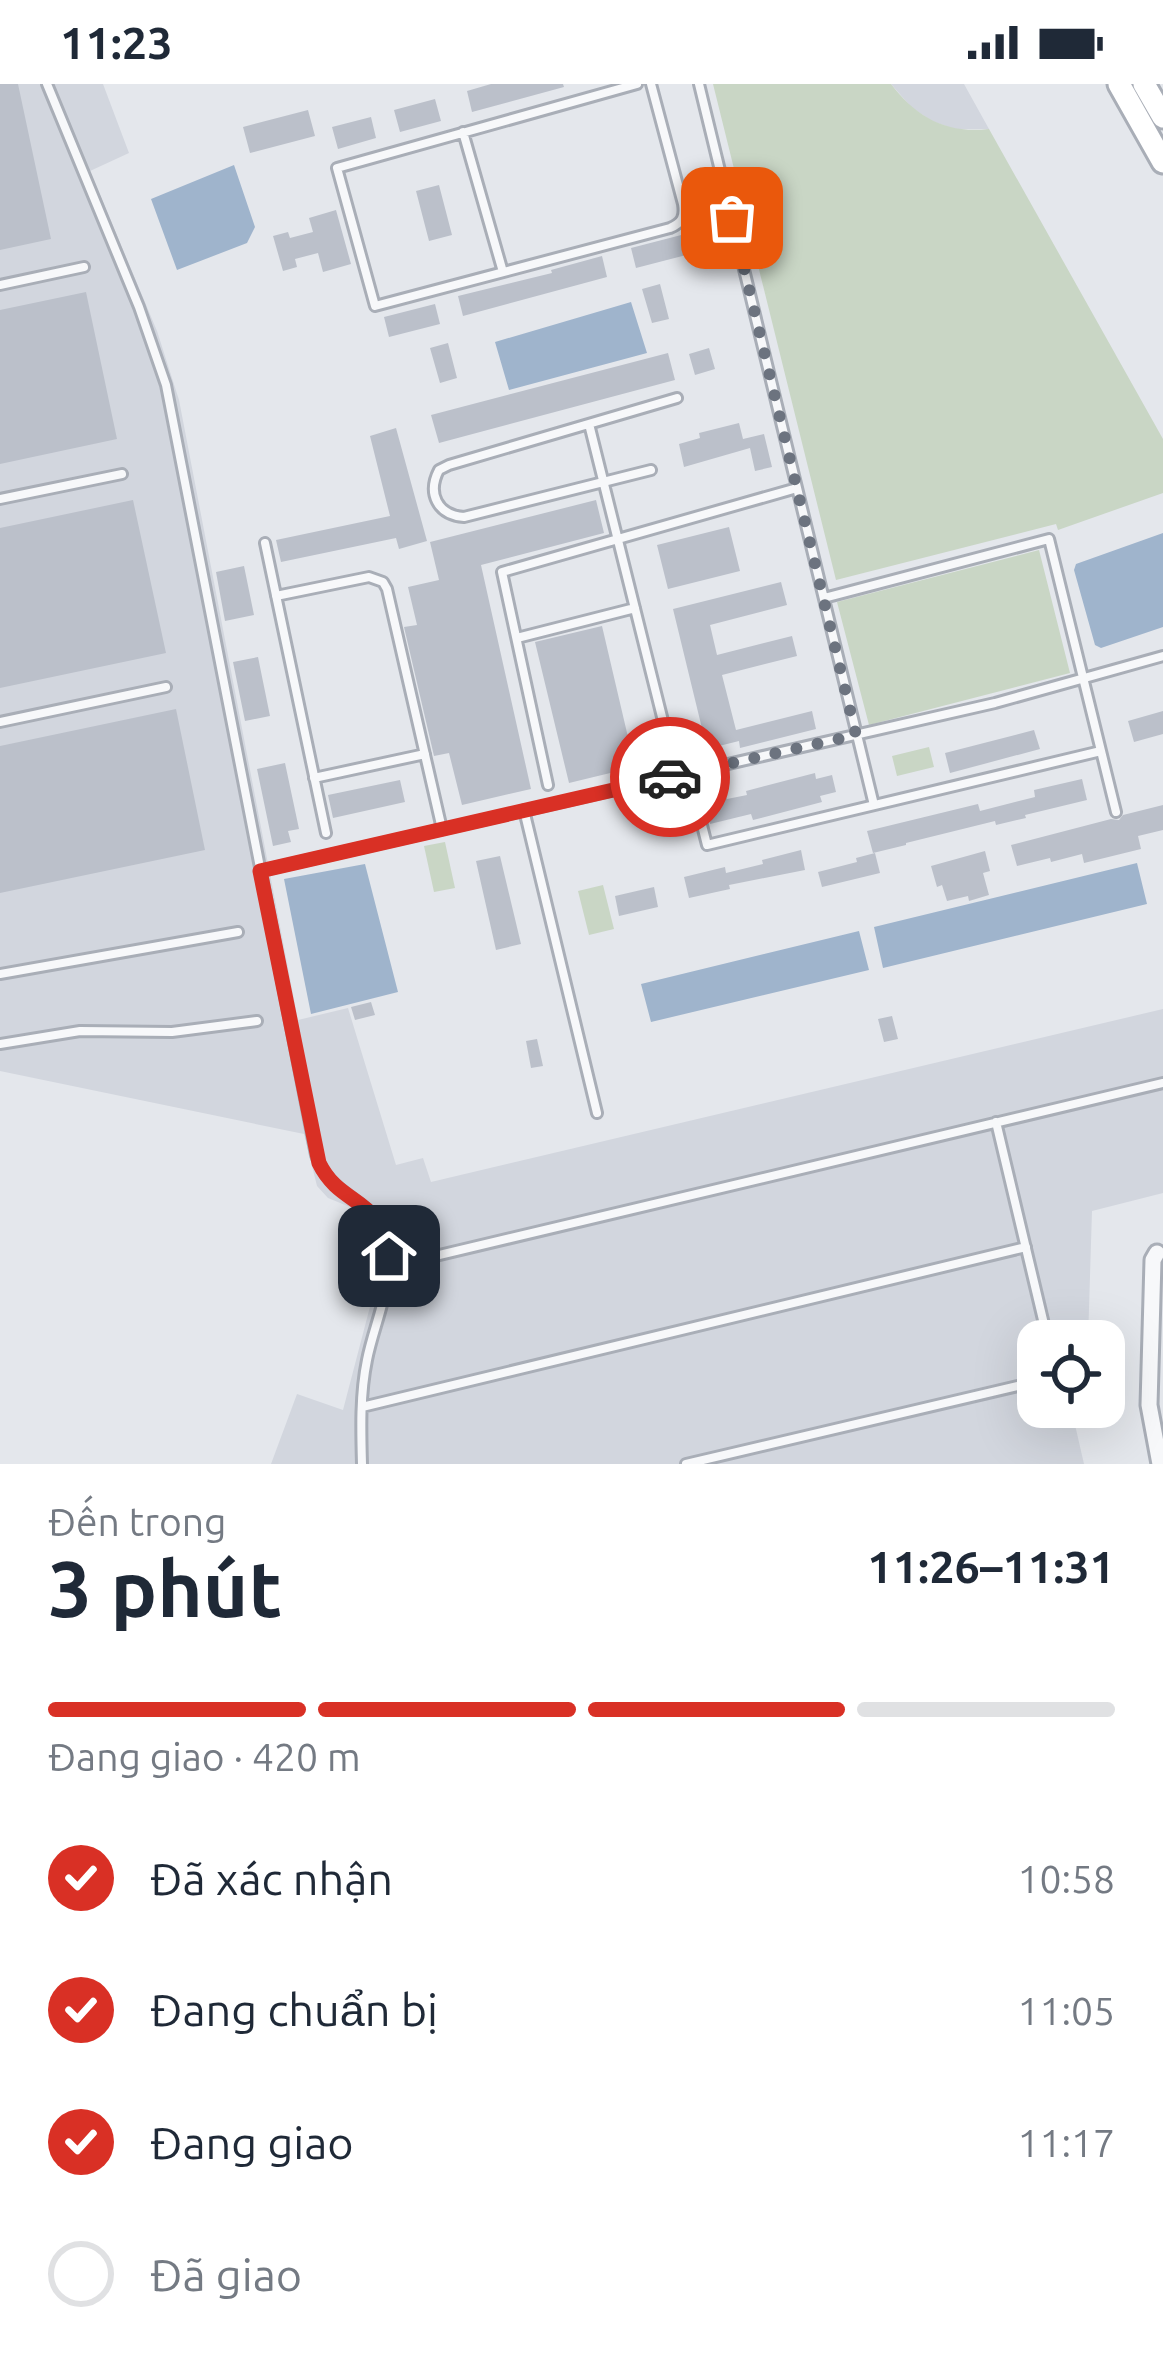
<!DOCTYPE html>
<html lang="vi">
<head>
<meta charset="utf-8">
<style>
	:root { --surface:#fff; --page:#f2f2f3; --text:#1f2937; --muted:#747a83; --line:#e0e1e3; --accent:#d93025 }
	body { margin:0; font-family:Ubuntu,sans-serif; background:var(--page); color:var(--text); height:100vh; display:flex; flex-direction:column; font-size:45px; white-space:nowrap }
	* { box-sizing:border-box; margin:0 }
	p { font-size:39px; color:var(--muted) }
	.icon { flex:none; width:66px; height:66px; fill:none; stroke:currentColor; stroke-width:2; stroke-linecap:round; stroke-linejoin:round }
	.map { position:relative; height:1380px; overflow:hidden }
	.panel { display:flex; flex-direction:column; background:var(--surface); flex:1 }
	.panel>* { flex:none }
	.controls { position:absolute; left:1017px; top:1236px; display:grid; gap:24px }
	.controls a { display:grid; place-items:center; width:108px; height:108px; border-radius:24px; background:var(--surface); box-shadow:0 12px 48px #0002; font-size:60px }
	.pin { position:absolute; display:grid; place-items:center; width:102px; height:102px; color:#fff; margin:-51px; border-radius:24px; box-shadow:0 6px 18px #0006 }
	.courier { position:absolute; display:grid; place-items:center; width:120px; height:120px; margin:-60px; border:9px solid #d93025; border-radius:50%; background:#fff; color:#222; box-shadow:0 3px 15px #0007 }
	.overview em { font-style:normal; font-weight:600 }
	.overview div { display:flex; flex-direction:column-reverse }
	.overview { display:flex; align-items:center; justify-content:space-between; height:204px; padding:0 48px }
	h1 { font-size:78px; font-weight:600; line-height:90px }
	.bar { display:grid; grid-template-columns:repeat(4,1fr); gap:18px 12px; align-content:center; height:144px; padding:0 48px }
	.bar i { height:15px; border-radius:9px; background:var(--line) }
	.bar .active { background:var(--accent) }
	.bar p { grid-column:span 4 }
	ol { padding:0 48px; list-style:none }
	li { display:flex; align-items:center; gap:36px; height:132px }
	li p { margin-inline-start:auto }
	li .icon { padding:12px; border-radius:50%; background:var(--accent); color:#fff; stroke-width:4 }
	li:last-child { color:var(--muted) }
	li i { width:66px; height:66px; border:6px solid var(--line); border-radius:50% }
	.status { display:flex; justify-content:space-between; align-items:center; height:84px; padding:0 60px; background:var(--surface); direction:ltr }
	.status svg { height:33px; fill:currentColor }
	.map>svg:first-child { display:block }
	.built { fill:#d2d6de }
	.green { fill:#c9d6c5 }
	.water { fill:#9fb4cc }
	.building { fill:#bbc0ca }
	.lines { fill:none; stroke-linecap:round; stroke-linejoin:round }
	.lane-casing { stroke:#a9aeb7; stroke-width:14 }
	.street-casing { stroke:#a9aeb7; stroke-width:21 }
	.secondary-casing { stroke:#a9aeb7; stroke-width:27 }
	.lane { stroke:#f7f8fa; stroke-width:8 }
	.street { stroke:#f7f8fa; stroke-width:15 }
	.secondary { stroke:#fff; stroke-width:21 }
	.done { stroke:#6c737f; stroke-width:12; stroke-dasharray:0 21.6 }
	.route { stroke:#d93025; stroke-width:15 }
</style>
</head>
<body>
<div class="status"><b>11:23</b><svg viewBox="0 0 49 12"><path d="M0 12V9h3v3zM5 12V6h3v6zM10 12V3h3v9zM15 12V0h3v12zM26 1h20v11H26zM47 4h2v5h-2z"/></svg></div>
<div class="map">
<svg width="1163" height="1380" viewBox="0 0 1163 1380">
	<rect width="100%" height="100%" fill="#e4e7ec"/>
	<path class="built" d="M0,0h103l26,69 -39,18 67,160 22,69 119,620 50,-12 48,157 27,-7 8,24 732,-173v184l-71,18 -4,130h-50v66h48l-1,5 -12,4 11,48h-813l26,-70 46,16 35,-134v-25l-10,-31 -13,-11 -27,-11 -11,-12 -13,-52 -304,-63z
		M891,0h73l25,45h-35l-22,-8 -20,-13z"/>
	<path class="green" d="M713,0h178c25,33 55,50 98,45l174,310v54l-105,37 -2,-6 -220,56z
		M1039,466l31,123 -201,52 -32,-123z
		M929,663l5,20 -37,9 -5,-20z
		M445,758l10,46 -21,4 -10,-46z
		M603,801l11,44 -25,6 -11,-44z"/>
	<path class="water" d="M234,81l21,62 -8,16 -70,27 -26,-71z
		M631,218l16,51 -138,37 -14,-48z
		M1163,449v94l-62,21 -6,-3 -21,-75 2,-6z
		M1137,779l10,41 -264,64 -9,-41z
		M365,780l33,128 -87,22 -27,-135z
		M859,847l10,39 -218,52 -10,-38z"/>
	<path class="building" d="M0,0h18l33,155 -51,11z
		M491,0h72l1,3 -92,25 -5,-21z
		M435,15l6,22 -41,11 -6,-22z
		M308,26l7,26 -65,17 -7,-26z
		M371,33l5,21 -38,11 -6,-22z
		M439,101l13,50 -23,6 -13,-50z
		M336,126l15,54 -28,8 -5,-19 -23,6 2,8 -14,4 -10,-35 15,-4 2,6 23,-6 -4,-14z
		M689,149l5,20 -58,15 -5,-20z
		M602,172l5,21 -144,39 -5,-20 94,-23 -1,-3z
		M660,200l9,35 -17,4 -10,-34z
		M86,208l31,147 -117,25v-154z
		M435,220l5,20 -51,13 -5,-20z
		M448,259l9,35 -17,5 -10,-35z
		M709,264l6,21 -20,6 -6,-21z
		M668,269l7,27 -236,63 -8,-28z
		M739,339l4,16 21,-5 8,33 -17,4 -5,-23 -66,19 -5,-23 21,-6 -1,-5z
		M396,344l31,113 -28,8 -3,-11 -115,24 -5,-22 114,-24 -20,-80z
		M133,416l33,153 -166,35v-160z
		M596,416l8,33 -123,32 50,224 -69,16 -13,-52 -15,3 -30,-129 13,-2 -9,-38 31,-7 -9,-38z
		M729,443l11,44 -72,18 -11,-44z
		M244,482l10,49 -29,6 -9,-49z
		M781,498l6,23 -77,20 7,30 75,-19 5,20 -75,19 14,55 76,-19 4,18 -76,19 -1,-7 -32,8 -34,-140z
		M602,542l33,141 -66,16 -34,-141z
		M258,573l12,59 -25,5 -12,-59z
		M176,625l29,141 -205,43v-147z
		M1163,627v23l-29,8 -6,-21z
		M1034,646l6,19 -90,24 -5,-20z
		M285,679l14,66 -11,2 3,11 -18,4 -16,-77z
		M815,689l1,6 16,-4 4,17 -16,4 2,6 -69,18 -2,-6 -41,10 -5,-19 9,-2 -2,-8 13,-3 2,7 20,-4 -1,-4z
		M1082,695l5,21 -62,15 1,3 -30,7 -1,-4 -89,22v2l-33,8 -6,-22 111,-27 2,7 55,-14 -1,-7z
		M400,696l5,22 -72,16 -5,-23z
		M1163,721v25l-25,6 3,13 -57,14 -2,-9 -31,8 -1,-4 -33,8 -6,-21 100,-26 8,1 4,-5z
		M801,766l4,20 -76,15 1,4 -41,9 -5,-21 41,-10 1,6 37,-9 -1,-4z
		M985,767l5,20 -7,2 6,22 -20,6 -1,-5 -21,5 -5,-16 -5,2 -6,-21z
		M875,769l5,20 -58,14 -4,-15 39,-10 -1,-4z
		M500,772l21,88 -25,6 -20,-89z
		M654,803l4,20 -39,9 -4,-20z
		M371,918l4,13 -20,5 -4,-13z
		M892,932l6,23 -14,3 -6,-23z
		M537,955l6,27 -12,2 -5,-27z"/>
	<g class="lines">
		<defs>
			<path id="lane" d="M47,0l92,223 27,78 150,770c15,45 57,40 70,85 11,38 -12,83 -19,120 -7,34 -6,69 -5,104
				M637,0l-300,84 38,138 295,-78c12,-5 15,-11 13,-24l-32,-120
				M699,0l175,721
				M463,48l40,140
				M0,201l84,-18
				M589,340l84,337
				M651,386l-187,47c-27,-2 -37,-24 -25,-47l10,-5 228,-67
				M0,415l122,-25
				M265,459l61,290
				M276,512l93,-19 14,5 4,7 55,240
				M824,514l225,-59 67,273
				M517,554l118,-30
				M0,638l166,-35
				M689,690l18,71 394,-94
				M314,694l111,-24
				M548,701l-46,-213 295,-84
				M524,726l73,303
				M260,787l735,-168 168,-47
				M0,890l238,-42
				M0,960l80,-13 92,1 85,-11
				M996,1038l52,219
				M389,1183l774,-184
				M362,1323l664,-160
				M686,1380l336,-79 16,-10"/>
			<path id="street" d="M1157,1169l-4,7 -4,145 11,59"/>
			<path id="secondary" d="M1119,0l44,78
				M1144,0l19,33"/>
		</defs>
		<use href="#lane" class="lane-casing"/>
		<use href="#street" class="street-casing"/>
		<use href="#secondary" class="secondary-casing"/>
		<use href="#lane" class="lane"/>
		<use href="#street" class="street"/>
		<use href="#secondary" class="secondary"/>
	</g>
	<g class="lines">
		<path class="done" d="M670,693l186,-42 -124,-517"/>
		<path class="route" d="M389,1172c-8,-61 -48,-48 -70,-93l-59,-292 410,-94"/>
	</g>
</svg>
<div class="controls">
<a><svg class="icon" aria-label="locate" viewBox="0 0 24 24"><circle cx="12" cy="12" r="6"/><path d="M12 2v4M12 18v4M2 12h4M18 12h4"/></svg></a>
</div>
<div class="pin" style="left:732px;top:134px;background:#ea580c"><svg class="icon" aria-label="bag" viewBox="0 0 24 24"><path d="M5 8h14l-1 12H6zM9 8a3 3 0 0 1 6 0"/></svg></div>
<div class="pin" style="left:389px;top:1172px;background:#1f2937"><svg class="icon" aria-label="home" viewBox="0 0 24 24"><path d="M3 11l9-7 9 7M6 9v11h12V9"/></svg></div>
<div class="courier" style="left:670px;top:693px"><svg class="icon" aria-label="car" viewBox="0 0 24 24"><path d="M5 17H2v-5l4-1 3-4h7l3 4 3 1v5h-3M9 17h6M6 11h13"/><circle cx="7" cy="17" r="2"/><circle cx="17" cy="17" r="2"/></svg></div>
</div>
<section class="panel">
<div class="overview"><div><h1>3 phút</h1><p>Đến trong</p></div><em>11:26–11:31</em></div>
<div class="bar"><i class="active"></i><i class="active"></i><i class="active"></i><i></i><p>Đang giao · 420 m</p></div>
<ol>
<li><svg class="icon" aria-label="check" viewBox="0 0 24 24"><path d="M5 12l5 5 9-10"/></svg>Đã xác nhận<p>10:58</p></li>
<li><svg class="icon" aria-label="check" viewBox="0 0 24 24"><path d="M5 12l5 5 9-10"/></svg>Đang chuẩn bị<p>11:05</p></li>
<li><svg class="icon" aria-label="check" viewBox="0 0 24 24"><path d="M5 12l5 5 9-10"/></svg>Đang giao<p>11:17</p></li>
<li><i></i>Đã giao</li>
</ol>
</section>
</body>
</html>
